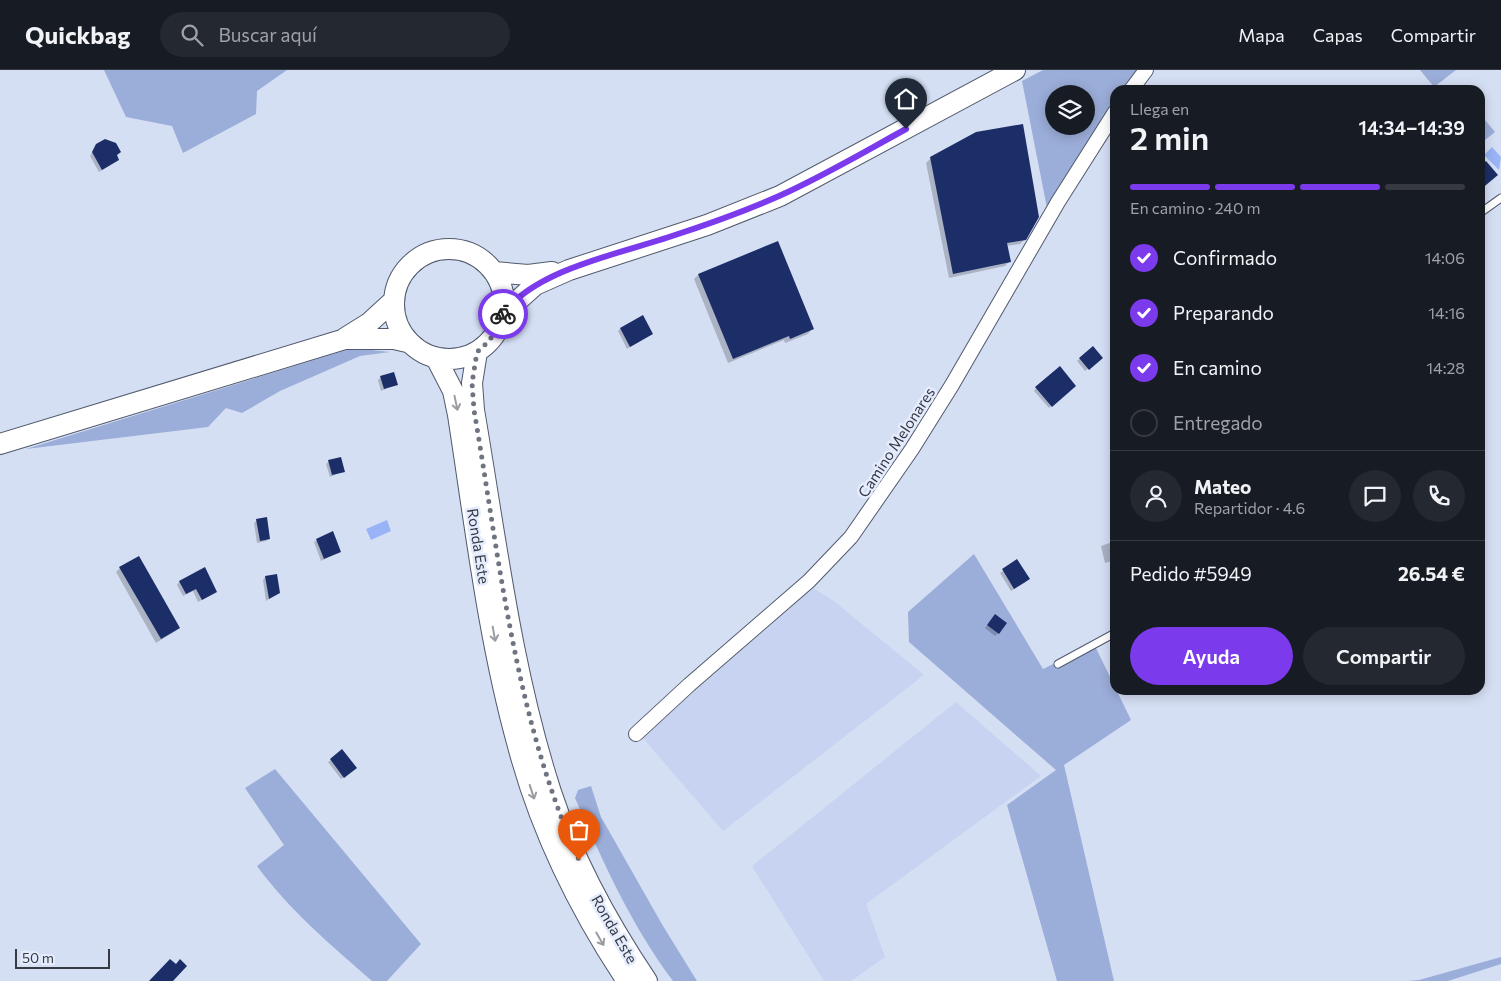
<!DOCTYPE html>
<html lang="es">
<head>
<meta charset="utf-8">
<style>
	:root { --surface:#171b24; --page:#242831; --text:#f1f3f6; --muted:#9ea1a6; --line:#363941; --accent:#7c3aed }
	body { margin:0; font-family:Commissioner,sans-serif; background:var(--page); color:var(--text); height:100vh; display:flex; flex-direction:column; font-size:19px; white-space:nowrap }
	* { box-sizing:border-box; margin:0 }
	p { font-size:16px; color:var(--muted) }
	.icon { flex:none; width:28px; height:28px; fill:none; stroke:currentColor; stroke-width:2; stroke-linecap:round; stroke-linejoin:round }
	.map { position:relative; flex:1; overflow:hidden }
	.drawer { position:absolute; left:1110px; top:15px; width:375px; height:610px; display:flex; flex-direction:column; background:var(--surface); border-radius:15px; box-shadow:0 2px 12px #0003 }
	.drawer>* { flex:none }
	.buttons { position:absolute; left:1045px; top:15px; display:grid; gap:10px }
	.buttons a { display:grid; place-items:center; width:50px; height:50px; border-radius:50%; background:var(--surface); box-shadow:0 2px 12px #0003; font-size:25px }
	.scale { position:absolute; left:15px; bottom:12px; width:95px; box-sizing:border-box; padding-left:5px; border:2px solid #363a42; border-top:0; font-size:14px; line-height:18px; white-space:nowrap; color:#363a42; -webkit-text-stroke:4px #e4ecfe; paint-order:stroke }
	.pin { position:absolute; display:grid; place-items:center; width:42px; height:42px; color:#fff; margin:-51px -21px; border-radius:50% 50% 50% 0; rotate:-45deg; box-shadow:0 0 5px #0007 }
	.pin .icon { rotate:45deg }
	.courier { position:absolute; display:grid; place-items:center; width:50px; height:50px; margin:-25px; border:4px solid #7c3aed; border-radius:50%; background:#fff; color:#222; box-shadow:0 1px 6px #0007 }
	.headline em { font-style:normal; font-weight:600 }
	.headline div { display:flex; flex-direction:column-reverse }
	.headline { display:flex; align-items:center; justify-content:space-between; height:85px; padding:0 20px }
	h1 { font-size:32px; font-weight:600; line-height:38px }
	.bar { display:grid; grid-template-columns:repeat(4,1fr); gap:8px 5px; align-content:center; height:60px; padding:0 20px }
	.bar i { height:6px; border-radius:4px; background:var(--line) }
	.bar .active { background:var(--accent) }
	.bar p { grid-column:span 4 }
	.line { display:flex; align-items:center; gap:12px; padding:0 20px; border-top:1px solid var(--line) }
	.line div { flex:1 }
	.round { display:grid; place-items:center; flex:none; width:52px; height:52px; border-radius:26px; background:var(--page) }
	ol { padding:0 20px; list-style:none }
	li { display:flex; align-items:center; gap:15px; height:55px }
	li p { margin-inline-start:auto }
	li .icon { padding:5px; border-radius:50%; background:var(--accent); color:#fff; stroke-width:4 }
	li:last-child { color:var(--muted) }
	li i { width:28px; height:28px; border:2px solid var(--line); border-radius:50% }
	.cta { display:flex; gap:10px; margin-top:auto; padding:10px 20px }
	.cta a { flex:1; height:58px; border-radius:30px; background:var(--accent); color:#fff; font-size:20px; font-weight:600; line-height:58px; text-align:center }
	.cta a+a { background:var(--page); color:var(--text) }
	header { display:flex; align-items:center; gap:30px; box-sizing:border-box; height:70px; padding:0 25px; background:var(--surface); border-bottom:1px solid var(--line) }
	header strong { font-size:24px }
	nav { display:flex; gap:28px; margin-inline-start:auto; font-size:18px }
	.search { width:350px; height:45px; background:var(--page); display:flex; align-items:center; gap:12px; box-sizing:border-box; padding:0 18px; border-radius:28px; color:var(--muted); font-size:19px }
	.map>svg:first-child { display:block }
	.built { fill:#c7d3f0 }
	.green { fill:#9badd9; fill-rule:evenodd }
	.water { fill:#98b4f7 }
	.shadow { fill:#0003 }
	.building { fill:#1c2e67 }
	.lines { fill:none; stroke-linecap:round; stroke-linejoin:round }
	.service-casing { stroke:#51596c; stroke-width:9 }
	.minor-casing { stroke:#51596c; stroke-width:16 }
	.secondary-casing { stroke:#51596c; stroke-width:22 }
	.service { stroke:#fff; stroke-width:7 }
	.minor { stroke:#fff; stroke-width:14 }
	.secondary { stroke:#fff; stroke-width:20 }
	.oneway { stroke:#9a9ca0 }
	.done { stroke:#6e7480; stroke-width:5; stroke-dasharray:0 9 }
	.route { stroke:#7c3aed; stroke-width:6 }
	.labels { text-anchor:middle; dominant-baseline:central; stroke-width:5; stroke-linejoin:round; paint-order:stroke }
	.street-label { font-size:15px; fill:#363a42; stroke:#e4ecfe }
</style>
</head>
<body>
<header>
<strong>Quickbag</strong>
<div class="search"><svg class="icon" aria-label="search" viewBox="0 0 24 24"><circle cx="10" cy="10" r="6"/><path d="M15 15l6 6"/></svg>Buscar aquí</div>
<nav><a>Mapa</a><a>Capas</a><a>Compartir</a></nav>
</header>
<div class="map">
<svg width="1501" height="911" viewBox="0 0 1501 911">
	<rect width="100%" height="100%" fill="#d5dff4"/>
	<path class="built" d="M813,518l21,13 90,74 -201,156 -81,-94z
		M956,632l85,74 -175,128 19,53 -34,24h-27l-72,-115z"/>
	<path class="green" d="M104,0h183l-30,21 -1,23 -73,39 -11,-27 -46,-9z
		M1043,0h99l-16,20h-11v16l-67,107 -26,-132zM1054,24h32v32h-32z
		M1420,0h36l-22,17z
		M1480,44l15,18 -15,12z
		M353,278l37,4 -30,4 -80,35 -38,22 -16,-5 -18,19 -182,22z
		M974,484l69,115 51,-25 37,76 -67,45 50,216h-57l-50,-176 49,-35 -147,-128 -1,-30z
		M275,699l146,175 -34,37h-15c-41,-36 -83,-71 -115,-115l27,-21 -39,-57z
		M591,716l10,31 62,109 34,55h-24c-42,-56 -70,-119 -98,-183l3,-8z
		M1501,887v7l-53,17h-42l13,-1z"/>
	<path class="water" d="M1492,77l9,10 -2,13 -15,-15z
		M387,450l4,11 -20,9 -5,-11z"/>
	<path class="shadow" d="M96,75l20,10 2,5 -19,12 -9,-16z
		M931,88l94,81 -5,5 -14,2 3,16 -4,4 -56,12 -23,-115z
		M777,172l35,87 -4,5 -23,9 -1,-3 -56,23 -34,-84 4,-4z
		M620,259l32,5 -25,15 -9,-18z
		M1093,277l6,13 -14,11 -8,-10z
		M381,307l15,7 -15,7 -3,-11z
		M1075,316l-26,22 -15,-17 2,-3z
		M329,391l15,10 -14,6 -4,-13z
		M257,450l12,19 -3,2 -9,2 -3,-20z
		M317,470l23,11 -19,10 -7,-19z
		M1115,471v19l-10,3 -4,-17z
		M1017,491l9,21 -15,9 -11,-18z
		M120,498l59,60 -5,4 -18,11 -40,-71z
		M265,507l14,15 -13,9 -3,-21z
		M179,512l37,10 -18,10 -5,-11 -10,5 -6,-11z
		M993,548l5,15 -3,3 -10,-8z
		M331,690l21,11 -11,8 -13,-17z"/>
	<path class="building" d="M1023,54l16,93 -13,23 -19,3 4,19 -58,12 -23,-117 46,-25z
		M105,69l11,4 5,9 -4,3 2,5 -17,10 -10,-18 4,-8z
		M1486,91l12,14 -18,15v-24z
		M778,171l36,88 -24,10 -1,-3 -56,23 -35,-85z
		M643,245l10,19 -23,13 -10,-19z
		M1093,276l10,12 -14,12 -10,-12z
		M1060,296l16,20 -24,21 -17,-20z
		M394,302l4,13 -14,4 -4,-13z
		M341,387l4,15 -13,3 -4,-15z
		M267,447l3,22 -10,2 -4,-22z
		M333,461l8,21 -17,7 -8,-20z
		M139,486l41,72 -19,11 -42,-72z
		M1017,489l13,20 -16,10 -12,-20z
		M205,497l12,25 -15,8 -6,-11 -10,5 -7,-13z
		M277,504l3,19 -11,6 -4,-23z
		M995,544l12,9 -8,11 -12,-9z
		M342,679l15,19 -13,10 -14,-19z
		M170,889l6,5 4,-5 7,7 -14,15h-24z"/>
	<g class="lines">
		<defs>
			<path id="service" d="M1480,143l21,-15
				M1058,594l57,-31"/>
			<path id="minor" d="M1131,20l15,-20
				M636,664l53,-49 120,-104 42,-44 61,-88 40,-64 106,-183 57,-90"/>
			<path id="secondary" d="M394 234a55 55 0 1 1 110 0a55 55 0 1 1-110 0Z
				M494,202l34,3 24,-3
				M504,243l31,-28 34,-15 138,-45 73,-29 235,-126
				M345,268l24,-15 24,-22
				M477,282l-5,31 2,27c22,128 37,259 77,382 22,67 57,131 96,189
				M436,288l17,33 5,24c17,109 30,224 60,331 22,83 61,163 109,235
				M0,374l345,-105h49l13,3"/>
		</defs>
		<use href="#service" class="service-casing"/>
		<use href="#minor" class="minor-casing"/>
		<use href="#secondary" class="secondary-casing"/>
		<use href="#service" class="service"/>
		<use href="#minor" class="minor"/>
		<use href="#secondary" class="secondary"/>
	</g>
	<defs><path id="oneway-shaft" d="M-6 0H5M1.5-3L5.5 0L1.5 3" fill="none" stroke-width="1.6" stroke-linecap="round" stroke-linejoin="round" transform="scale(1.25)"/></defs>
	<g class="oneway">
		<use href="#oneway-shaft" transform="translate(456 333) rotate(78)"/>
		<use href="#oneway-shaft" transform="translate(494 564) rotate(80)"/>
		<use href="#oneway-shaft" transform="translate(532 722) rotate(72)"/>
		<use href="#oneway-shaft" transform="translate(600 869) rotate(60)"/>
	</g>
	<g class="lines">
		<path class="done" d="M503,244c-5,17 -13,27 -26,38l-5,31 2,27c26,152 41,308 105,450"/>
		<path class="route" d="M503,244c32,-44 115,-60 166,-77 37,-12 74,-25 110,-41 43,-19 85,-44 127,-67"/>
	</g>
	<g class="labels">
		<g class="street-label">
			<text transform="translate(896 372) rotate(-57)">Camino Melonares</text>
			<text transform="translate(479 476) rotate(81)">Ronda Este</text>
			<text transform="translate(615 859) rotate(60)">Ronda Este</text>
		</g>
	</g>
</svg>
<div class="buttons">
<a><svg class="icon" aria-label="layers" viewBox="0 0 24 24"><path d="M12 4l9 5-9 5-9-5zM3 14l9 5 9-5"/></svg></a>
</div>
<div class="scale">50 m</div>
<div class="pin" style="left:579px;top:790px;background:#ea580c"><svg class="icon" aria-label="bag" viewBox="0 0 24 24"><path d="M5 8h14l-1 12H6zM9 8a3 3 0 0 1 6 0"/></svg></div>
<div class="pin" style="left:906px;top:59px;background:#1f2937"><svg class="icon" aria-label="home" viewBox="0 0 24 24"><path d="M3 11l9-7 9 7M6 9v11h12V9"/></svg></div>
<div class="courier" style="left:503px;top:244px"><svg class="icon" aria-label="bike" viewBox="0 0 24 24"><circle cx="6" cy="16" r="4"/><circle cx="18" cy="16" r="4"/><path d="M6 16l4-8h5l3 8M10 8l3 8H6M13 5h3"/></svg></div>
<section class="drawer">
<div class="headline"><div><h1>2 min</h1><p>Llega en</p></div><em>14:34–14:39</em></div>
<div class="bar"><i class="active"></i><i class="active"></i><i class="active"></i><i></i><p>En camino · 240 m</p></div>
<ol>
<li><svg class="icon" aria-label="check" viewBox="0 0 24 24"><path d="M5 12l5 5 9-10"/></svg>Confirmado<p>14:06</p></li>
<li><svg class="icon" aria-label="check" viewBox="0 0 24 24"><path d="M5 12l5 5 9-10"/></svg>Preparando<p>14:16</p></li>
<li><svg class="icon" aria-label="check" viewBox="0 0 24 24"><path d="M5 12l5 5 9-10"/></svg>En camino<p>14:28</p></li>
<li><i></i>Entregado</li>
</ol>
<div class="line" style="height:90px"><a class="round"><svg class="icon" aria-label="person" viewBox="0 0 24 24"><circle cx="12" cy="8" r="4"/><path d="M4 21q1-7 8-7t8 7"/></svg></a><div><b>Mateo</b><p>Repartidor · 4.6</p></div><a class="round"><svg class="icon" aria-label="chat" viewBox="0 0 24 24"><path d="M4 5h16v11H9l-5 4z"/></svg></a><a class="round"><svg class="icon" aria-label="phone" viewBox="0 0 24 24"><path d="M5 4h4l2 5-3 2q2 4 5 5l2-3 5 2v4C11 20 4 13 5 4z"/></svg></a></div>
<div class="line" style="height:65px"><div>Pedido #5949</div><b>26.54 €</b></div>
<div class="cta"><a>Ayuda</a><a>Compartir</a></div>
</section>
</div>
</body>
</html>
